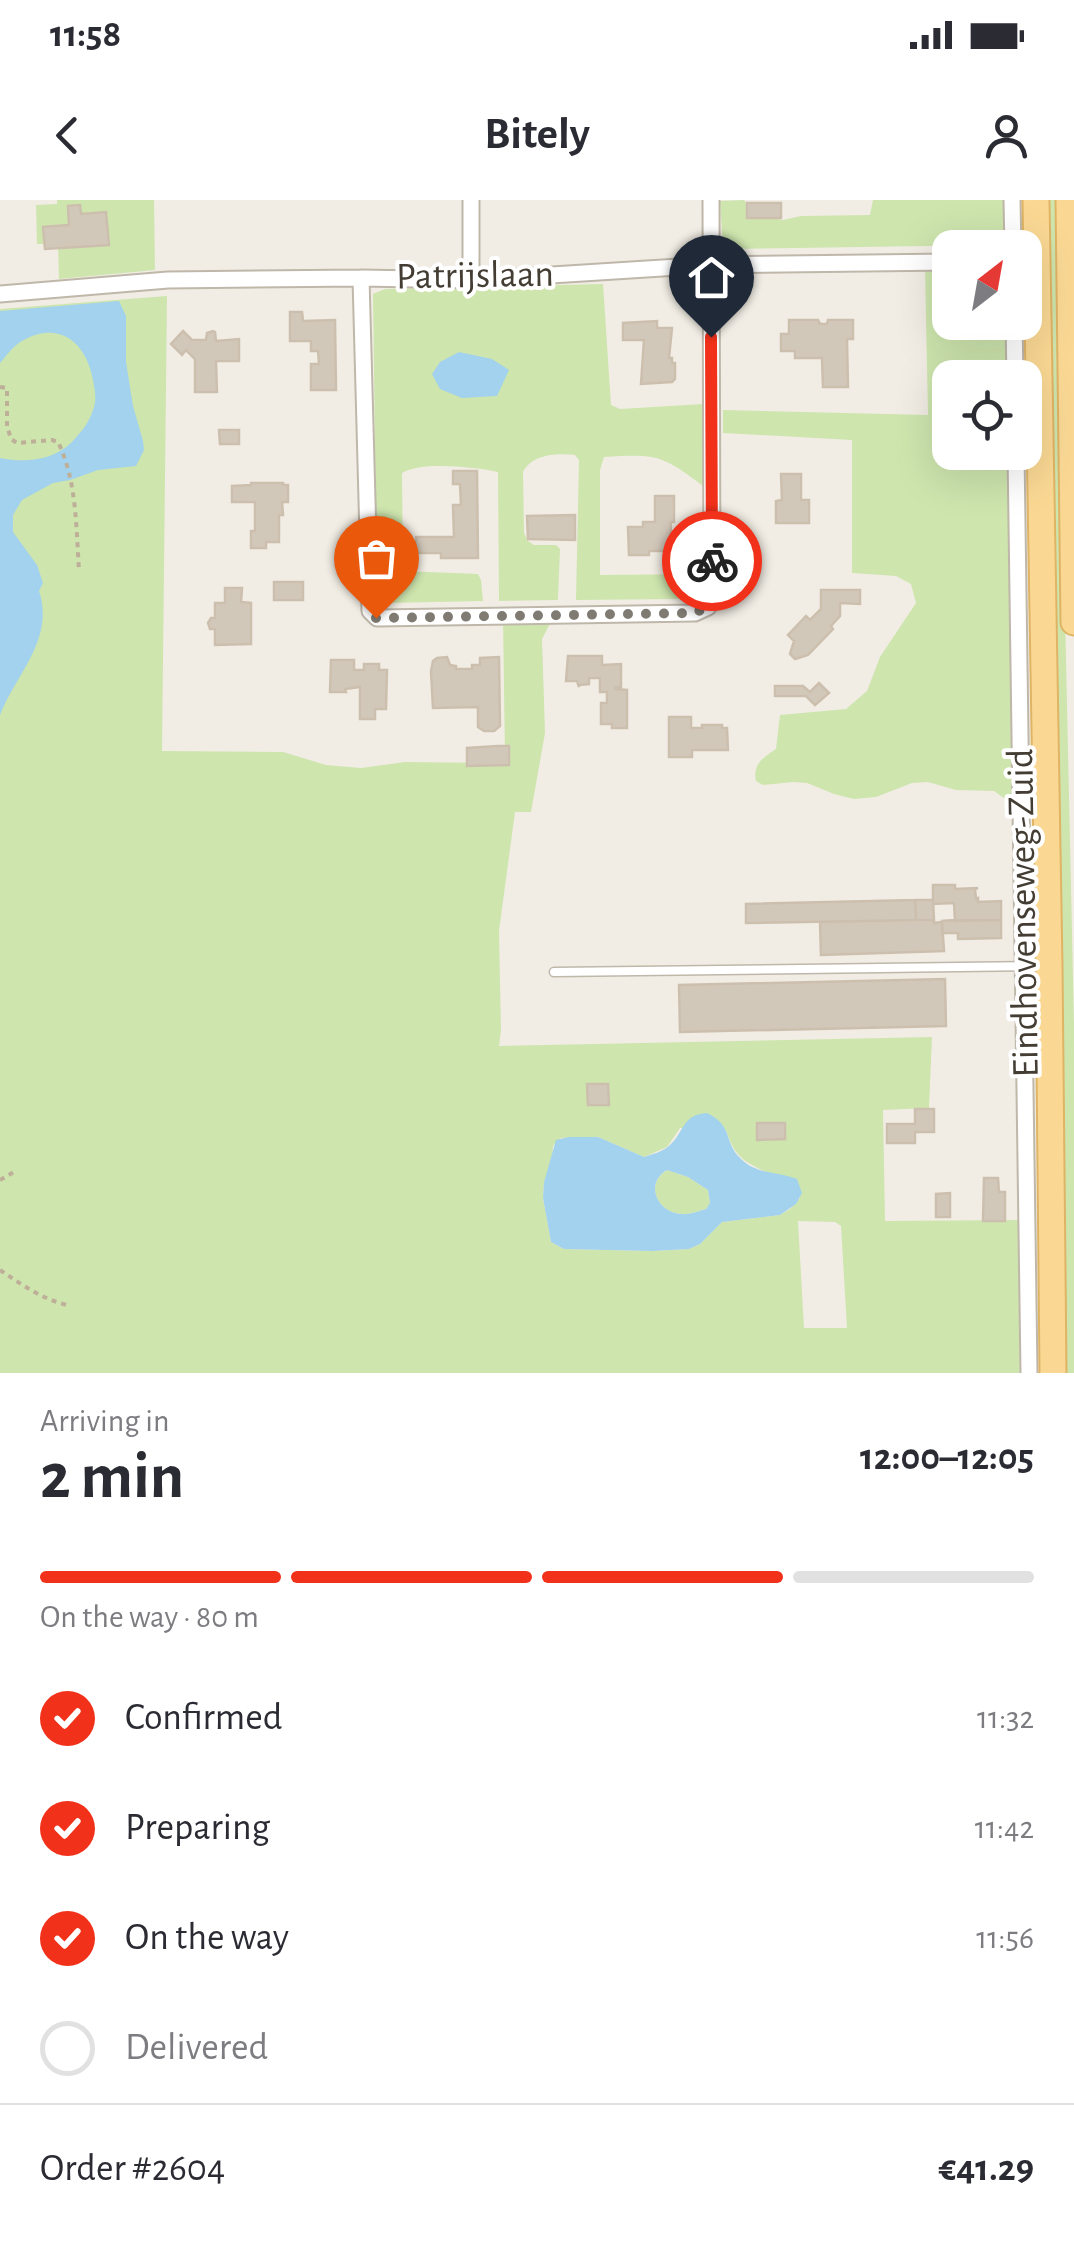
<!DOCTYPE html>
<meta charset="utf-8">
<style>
body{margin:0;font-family:"Alegreya Sans",sans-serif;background:#f2f2f3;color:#2b2b33;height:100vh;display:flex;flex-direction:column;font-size:38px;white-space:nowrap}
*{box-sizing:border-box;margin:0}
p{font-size:32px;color:#7c7c81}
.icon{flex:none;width:55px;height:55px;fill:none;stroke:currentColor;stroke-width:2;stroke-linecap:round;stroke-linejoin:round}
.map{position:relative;height:1173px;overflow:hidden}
.sheet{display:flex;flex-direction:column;background:#fff;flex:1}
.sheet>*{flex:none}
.needle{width:65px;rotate:31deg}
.tools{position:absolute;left:932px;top:30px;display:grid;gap:20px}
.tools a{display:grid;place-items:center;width:110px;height:110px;border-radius:20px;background:#fff;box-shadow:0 10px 40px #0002;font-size:50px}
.pin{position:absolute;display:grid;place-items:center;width:85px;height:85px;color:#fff;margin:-102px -42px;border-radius:50% 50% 50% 0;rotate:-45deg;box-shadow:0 0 10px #0007}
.pin .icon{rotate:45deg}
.courier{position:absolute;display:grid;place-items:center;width:100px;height:100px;margin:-50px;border:8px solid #f2311a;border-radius:50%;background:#fff;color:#222;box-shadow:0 2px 12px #0007}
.head em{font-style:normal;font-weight:700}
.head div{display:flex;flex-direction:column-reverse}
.head{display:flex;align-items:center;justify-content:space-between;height:170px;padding:0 40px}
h1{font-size:65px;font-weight:700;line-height:75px}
.bar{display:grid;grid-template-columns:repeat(4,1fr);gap:15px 10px;align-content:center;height:120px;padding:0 40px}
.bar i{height:12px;border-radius:8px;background:#e1e1e2}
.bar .selected{background:#f2311a}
.bar p{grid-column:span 4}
.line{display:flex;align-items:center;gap:25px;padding:0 40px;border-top:2px solid #e1e1e2}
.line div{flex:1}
ol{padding:0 40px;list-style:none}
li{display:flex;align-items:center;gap:30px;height:110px}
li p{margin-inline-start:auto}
li .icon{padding:10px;border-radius:50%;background:#f2311a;color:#fff;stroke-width:4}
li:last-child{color:#7c7c81}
li i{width:55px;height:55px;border:5px solid #e1e1e2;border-radius:50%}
.status{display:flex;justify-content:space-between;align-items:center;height:70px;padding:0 50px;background:#fff;direction:ltr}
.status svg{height:28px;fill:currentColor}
header{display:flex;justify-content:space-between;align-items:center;height:130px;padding:0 40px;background:#fff;font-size:45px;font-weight:700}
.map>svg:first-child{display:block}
.green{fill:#cee5ae;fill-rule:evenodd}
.water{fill:#a2d2ed;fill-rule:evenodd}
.building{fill:#d2c8ba;stroke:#cdbfae;stroke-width:2.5}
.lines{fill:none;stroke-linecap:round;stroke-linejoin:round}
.service-casing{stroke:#bfb7aa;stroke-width:11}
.minor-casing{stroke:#bfb7aa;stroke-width:19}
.primary-casing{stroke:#dfb465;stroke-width:29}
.path{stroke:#beaf99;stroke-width:4;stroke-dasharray:5 5;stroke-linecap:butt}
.service{stroke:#fff;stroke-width:8}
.minor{stroke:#fff;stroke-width:15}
.primary{stroke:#fad894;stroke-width:25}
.done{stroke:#807b72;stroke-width:10;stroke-dasharray:0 18}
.route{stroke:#f2311a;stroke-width:12}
.labels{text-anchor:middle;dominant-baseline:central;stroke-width:8;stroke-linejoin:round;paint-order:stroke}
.street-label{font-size:38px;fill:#433d34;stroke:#fff}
</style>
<div class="status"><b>11:58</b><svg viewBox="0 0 49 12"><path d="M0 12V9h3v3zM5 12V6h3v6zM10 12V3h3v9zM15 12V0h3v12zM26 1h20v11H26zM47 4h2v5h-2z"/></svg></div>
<header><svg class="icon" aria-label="back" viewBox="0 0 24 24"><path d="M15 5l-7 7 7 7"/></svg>Bitely<svg class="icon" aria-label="person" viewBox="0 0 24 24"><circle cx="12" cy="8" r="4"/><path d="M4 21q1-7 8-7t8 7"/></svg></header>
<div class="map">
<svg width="1074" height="1173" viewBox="0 0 1074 1173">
<rect width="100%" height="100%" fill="#f1ede4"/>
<path class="green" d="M 57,0 L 154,0 L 155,70 L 59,79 L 58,44 L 37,44 L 36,5 L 57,4 Z
M 744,0 L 755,15 L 783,20 L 801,16 L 870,15 L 873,0 L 1006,0 L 1006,29 L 1001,41 L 993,45 L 723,49 L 720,1 Z
M 1050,0 L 1056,0 L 1074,825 L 1074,1173 L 1066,1173 Z
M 925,70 L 950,70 L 950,122 L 1006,123 L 1007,177 L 950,178 L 950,252 L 1009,253 L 1014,605 L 994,591 L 956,590 L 928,582 L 912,583 L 876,597 L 854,599 L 834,594 L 807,583 L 793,582 L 763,585 L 756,581 C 752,564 764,557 776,549 L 780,515 L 846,509 L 867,491 L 880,457 L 916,403 L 911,384 L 896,376 L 852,373 L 852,240 L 723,233 L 723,210 L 928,215 Z
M 603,84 L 611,205 L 620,209 L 703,204 L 703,286 C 661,254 656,254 604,257 L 600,270 L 600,375 L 702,374 L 700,397 L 675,399 L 576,400 L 579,260 L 575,255 C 557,253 532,254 523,272 L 524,333 L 528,341 L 534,345 L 556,345 L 560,349 L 558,400 L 499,401 L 498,272 C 475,267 421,261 402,273 L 403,371 L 478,374 L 481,380 L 483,401 L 386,403 L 377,400 L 373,94 L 385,89 Z
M 167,96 L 162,551 L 283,552 L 326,565 L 361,568 L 405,562 L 493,563 L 505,556 L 503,417 L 554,416 L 542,439 L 545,533 L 531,612 L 515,612 L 499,731 L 501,830 L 499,846 L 932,837 L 929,908 L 883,910 L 885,1021 L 1018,1020 L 1020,1173 L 0,1173 L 0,109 ZM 680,928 L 726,930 C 734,956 743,961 766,972 C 778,978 790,989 800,998 L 790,1009 L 780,1015 L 722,1022 L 700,1044 L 689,1049 L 652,1051 L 564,1049 L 551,1042 L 543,998 L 544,982 L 552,963 L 553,946 L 561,938 L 598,937 L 644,957 L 667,947 ZM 798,1021 L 835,1022 L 841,1026 L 847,1128 L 804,1128 Z
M 667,970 L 688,977 L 708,990 L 710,1004 L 706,1009 C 699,1011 689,1015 682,1014 C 657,1013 644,984 667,970 Z"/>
<path class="water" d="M 119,101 L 126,116 L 126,162 L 133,206 L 143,241 L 144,250 L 136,266 L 98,270 L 70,280 L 53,283 L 22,300 L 13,315 L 13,332 L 37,365 L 43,383 L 39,391 C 55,439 16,474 0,515 L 0,258 C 26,263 52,261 72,242 C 81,232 89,223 93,210 C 97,200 95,191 93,180 C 86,142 59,120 22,141 C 13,146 7,155 0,163 L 0,111 Z
M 459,152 L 492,159 L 509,170 L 497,196 L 462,198 L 440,189 L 432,174 L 440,162 Z
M 707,913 C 734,926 723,942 741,959 C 756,974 778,972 797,979 L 802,993 L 796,1004 L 780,1015 L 722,1022 L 700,1044 L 689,1049 L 652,1051 L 564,1049 L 551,1042 L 543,998 L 544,982 L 556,940 L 569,937 L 598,937 L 644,957 C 653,954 662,952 669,946 C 685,932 681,915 707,913 ZM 667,970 L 688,977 L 708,990 L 710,1003 L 706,1009 C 699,1011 689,1015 682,1014 C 657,1013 644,983 667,970 Z"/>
<path class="building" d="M 747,3 L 781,3 L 781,18 L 747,18 Z
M 80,5 L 81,14 L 106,12 L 109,45 L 45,49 L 43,27 L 69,25 L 68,6 Z
M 290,112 L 302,112 L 303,121 L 335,120 L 336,190 L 311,190 L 311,164 L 319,164 L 318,151 L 311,151 L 311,141 L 290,141 Z
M 789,120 L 818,120 L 820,124 L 827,124 L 828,120 L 853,120 L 853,139 L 847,139 L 848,187 L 823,187 L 822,158 L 795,158 L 795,151 L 781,151 L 781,134 L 789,134 Z
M 657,121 L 657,128 L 672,128 L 669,158 L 672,158 L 672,163 L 675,163 L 675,179 L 672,182 L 641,184 L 644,140 L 623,140 L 623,123 Z
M 183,131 L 192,140 L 206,140 L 207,133 L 213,131 L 215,132 L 216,141 L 239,139 L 239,161 L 216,161 L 217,192 L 195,192 L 195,159 L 186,150 L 182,155 L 171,144 Z
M 219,230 L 239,230 L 239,244 L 220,244 Z
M 453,271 L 477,271 L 478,358 L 441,358 L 441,353 L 416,353 L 416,337 L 454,337 L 453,305 L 461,305 L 460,284 L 453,284 Z
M 781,274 L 801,274 L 801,300 L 809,300 L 809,323 L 776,323 L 776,301 L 782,300 Z
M 251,283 L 283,283 L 283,285 L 288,285 L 288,302 L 282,302 L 283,315 L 279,315 L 279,342 L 266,342 L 266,348 L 251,348 L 251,331 L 255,331 L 255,302 L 232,302 L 232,286 L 251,285 Z
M 655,296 L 674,296 L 674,322 L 671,322 L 670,351 L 649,351 L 649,355 L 629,355 L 628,327 L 643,327 L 643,322 L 655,322 Z
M 575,315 L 575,340 L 528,339 L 527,316 Z
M 274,382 L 303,382 L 303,400 L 274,400 Z
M 225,388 L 242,388 L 241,402 L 251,403 L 251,444 L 215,445 L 215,429 L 210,429 L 208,423 L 211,418 L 215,418 L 215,403 L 225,403 Z
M 821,390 L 860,390 L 860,404 L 840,403 L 840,416 L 831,426 L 833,429 L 808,455 L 795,459 L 790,454 L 794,441 L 788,435 L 806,416 L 810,420 L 821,409 Z
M 568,456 L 602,456 L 602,465 L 621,464 L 621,487 L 615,487 L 615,489 L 627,490 L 627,528 L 612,528 L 612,524 L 601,524 L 601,503 L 607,503 L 607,492 L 600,492 L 600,478 L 589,478 L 589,484 L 579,485 L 579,487 L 577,481 L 566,481 Z
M 447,457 L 450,465 L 456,466 L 456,469 L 472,469 L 472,465 L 480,465 L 480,458 L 499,457 L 500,526 L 494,531 L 484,531 L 478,527 L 478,507 L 433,508 L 431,471 L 433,461 L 437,458 Z
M 331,460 L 354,460 L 354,470 L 364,470 L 364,464 L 379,464 L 379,470 L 387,470 L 386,509 L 375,509 L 375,519 L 360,519 L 360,487 L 345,489 L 346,492 L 330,492 Z
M 819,483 L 829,493 L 815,505 L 806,496 L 775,496 L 775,486 L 803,486 L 810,492 Z
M 669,517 L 691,517 L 691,528 L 702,528 L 702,525 L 722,525 L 722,528 L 727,528 L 728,550 L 692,550 L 692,557 L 669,557 Z
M 498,546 L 509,546 L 509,565 L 467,566 L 467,548 Z
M 933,685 L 955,685 L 955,689 L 978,688 L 975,689 L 976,699 L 978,698 L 978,702 L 1001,701 L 1001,720 L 955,721 L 954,703 L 933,704 Z
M 915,700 L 933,700 L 934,720 L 916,720 Z
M 915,700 L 916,720 L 746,723 L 746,704 Z
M 916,720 L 934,720 L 934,723 L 942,722 L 944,751 L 821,755 L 820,722 Z
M 955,720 L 1001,720 L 1001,738 L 958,739 L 958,733 L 942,733 L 942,721 Z
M 945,779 L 946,826 L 680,832 L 679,785 Z
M 587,884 L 608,884 L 609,905 L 588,905 Z
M 915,909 L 934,909 L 934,932 L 915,932 L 915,943 L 887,943 L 887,924 L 915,924 Z
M 757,923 L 785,923 L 785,939 L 757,940 Z
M 984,978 L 998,978 L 999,992 L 1005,992 L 1005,1021 L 983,1021 Z
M 950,993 L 950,1017 L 936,1017 L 936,994 Z"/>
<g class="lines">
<defs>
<path id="service" d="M 554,772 L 1045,766"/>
<path id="minor" d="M 471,0 L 471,80
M 1012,0 L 1013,48
M 361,78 L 370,411 L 377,418 L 695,413 L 708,407 L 712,391 L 711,0
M 0,94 L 168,80 L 361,78 L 471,80 L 710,65 L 950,62
M 1014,122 L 1015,178
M 1016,252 L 1029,1173"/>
<path id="primary" d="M 1036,0 L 1049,766 L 1053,1173
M 1069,0 L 1074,422"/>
</defs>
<use href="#service" class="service-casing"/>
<use href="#minor" class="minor-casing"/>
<use href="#primary" class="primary-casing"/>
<path class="path" d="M 0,187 L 7,188 L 7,226 L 11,239 L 17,243 L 52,240 L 58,242 C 77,281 76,328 79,370
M 0,980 L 14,972
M 0,1070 C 22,1085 42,1099 67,1105"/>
<use href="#service" class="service"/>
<use href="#minor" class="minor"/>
<use href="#primary" class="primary"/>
</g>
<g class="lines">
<path class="done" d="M 376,418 L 695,413 L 708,406 L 712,391 L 712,361"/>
<path class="route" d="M 711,137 L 712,361"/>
</g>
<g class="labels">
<g class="street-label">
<text transform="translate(475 76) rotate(-1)">Patrijslaan</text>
<text transform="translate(1024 713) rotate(-91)">Eindhovenseweg-Zuid</text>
</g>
</g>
</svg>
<div class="tools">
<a><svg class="needle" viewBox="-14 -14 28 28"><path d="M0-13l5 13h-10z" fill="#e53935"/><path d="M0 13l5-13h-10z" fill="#7c7c81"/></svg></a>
<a><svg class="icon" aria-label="locate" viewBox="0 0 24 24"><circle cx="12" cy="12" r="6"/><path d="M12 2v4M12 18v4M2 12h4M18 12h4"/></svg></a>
</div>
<div class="pin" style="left:376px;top:418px;background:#ea580c"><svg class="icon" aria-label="bag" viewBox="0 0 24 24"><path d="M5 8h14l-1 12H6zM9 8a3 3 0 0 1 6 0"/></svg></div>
<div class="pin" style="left:711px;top:137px;background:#1f2937"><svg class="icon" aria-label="home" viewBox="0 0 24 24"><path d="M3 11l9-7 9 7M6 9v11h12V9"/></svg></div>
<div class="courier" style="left:712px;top:361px"><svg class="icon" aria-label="bike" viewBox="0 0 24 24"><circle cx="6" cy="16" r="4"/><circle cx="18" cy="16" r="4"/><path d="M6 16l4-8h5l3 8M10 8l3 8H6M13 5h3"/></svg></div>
</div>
<section class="sheet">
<div class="head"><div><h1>2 min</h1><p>Arriving in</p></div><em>12:00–12:05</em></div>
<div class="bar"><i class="selected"></i><i class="selected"></i><i class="selected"></i><i></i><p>On the way · 80 m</p></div>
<ol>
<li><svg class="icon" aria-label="check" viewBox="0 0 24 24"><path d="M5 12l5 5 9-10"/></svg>Confirmed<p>11:32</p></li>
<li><svg class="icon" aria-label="check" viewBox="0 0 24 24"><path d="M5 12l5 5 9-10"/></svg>Preparing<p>11:42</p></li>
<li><svg class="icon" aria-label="check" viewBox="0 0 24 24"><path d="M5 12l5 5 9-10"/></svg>On the way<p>11:56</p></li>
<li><i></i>Delivered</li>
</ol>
<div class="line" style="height:130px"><div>Order #2604</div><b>€41.29</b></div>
</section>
